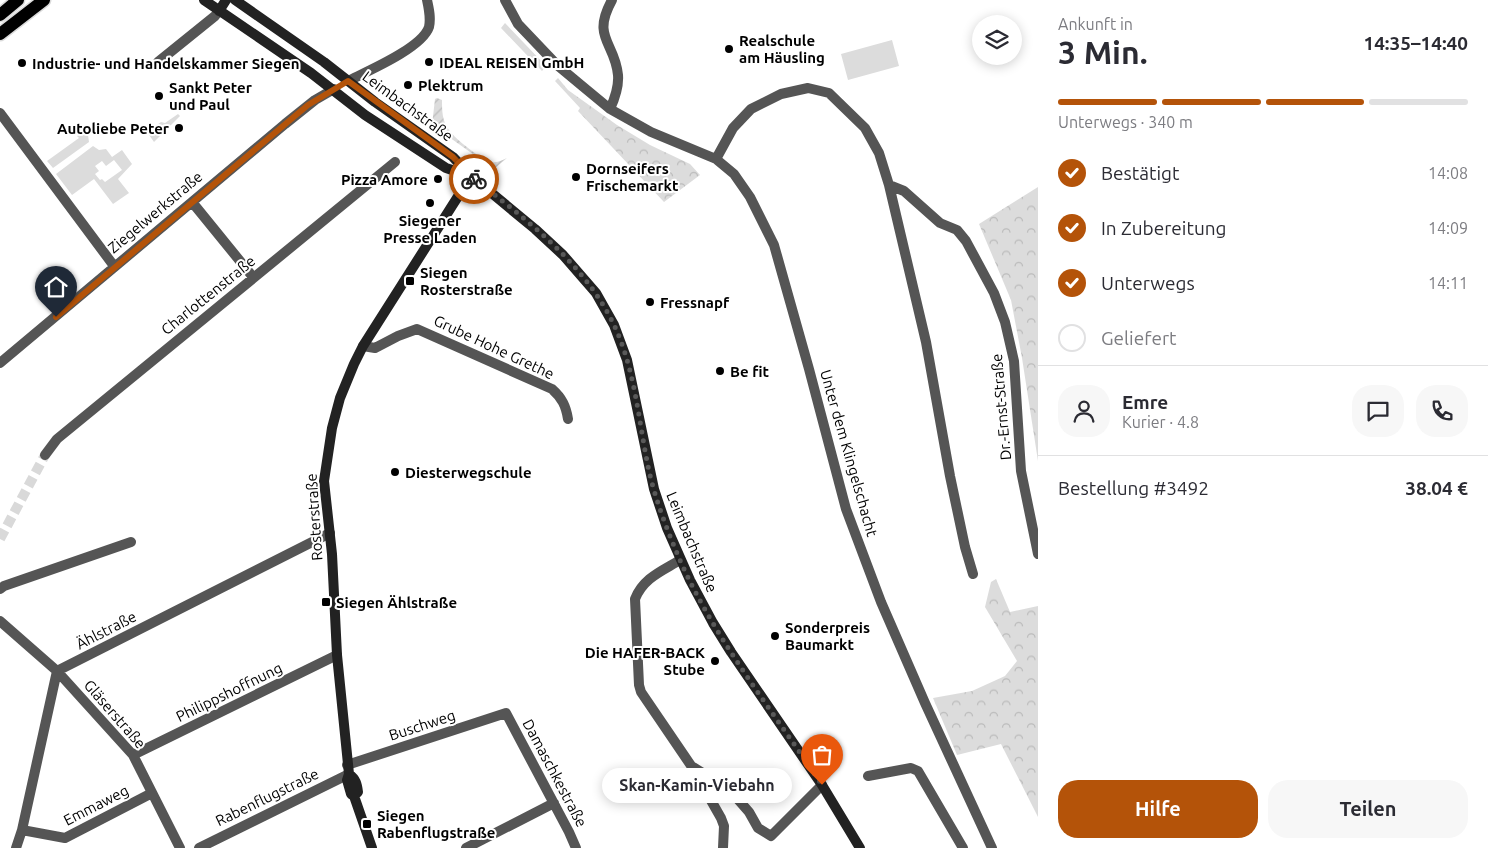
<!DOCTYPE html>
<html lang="de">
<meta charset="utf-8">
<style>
body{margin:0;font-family:Ubuntu,sans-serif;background:#f7f7f7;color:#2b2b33;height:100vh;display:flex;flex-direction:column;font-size:19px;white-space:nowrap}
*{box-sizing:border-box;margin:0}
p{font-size:16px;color:#7c7c81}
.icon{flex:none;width:28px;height:28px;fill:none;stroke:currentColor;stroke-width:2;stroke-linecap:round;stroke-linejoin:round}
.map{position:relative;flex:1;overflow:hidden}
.drawer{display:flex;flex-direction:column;background:#fff;width:450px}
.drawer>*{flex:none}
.controls{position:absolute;left:972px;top:15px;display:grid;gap:10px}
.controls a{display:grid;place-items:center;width:50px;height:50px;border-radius:50%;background:#fff;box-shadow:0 2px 12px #0003;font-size:25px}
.pin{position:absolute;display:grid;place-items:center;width:42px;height:42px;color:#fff;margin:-51px -21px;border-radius:50% 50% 50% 0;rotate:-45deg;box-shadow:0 0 5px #0007}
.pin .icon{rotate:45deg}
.courier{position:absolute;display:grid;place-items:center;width:50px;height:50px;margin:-25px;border:4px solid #b45309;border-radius:50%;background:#fff;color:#222;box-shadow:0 1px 6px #0007}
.bubble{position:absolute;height:35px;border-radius:18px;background:#fff;box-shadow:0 2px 12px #0003;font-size:16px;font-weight:700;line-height:35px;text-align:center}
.headline em{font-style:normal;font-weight:700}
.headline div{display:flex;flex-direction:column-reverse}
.headline{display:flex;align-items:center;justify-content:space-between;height:85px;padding:0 20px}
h1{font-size:32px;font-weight:700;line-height:38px}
.bar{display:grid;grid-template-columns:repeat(4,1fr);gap:8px 5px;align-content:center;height:60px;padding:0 20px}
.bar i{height:6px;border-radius:4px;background:#e1e1e2}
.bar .on{background:#b45309}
.bar p{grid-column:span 4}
.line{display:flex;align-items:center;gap:12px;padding:0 20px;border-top:1px solid #e1e1e2}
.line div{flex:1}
.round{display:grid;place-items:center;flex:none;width:52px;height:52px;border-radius:20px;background:#f7f7f7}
ol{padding:0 20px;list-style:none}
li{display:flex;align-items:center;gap:15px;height:55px}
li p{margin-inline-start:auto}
li .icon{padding:5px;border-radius:50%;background:#b45309;color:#fff;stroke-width:4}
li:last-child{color:#7c7c81}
li i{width:28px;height:28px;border:2px solid #e1e1e2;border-radius:50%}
.button{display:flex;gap:10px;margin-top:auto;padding:10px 20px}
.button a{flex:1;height:58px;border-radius:20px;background:#b45309;color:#fff;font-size:20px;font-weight:700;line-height:58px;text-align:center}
.button a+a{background:#f7f7f7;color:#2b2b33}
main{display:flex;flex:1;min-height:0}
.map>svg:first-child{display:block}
.grass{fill:#dcdcdc;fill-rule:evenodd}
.forest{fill:url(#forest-crowns)}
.garden{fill:url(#garden-furrows)}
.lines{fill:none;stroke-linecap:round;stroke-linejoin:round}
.street-tunnel{stroke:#d9d9d9;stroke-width:10;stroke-dasharray:10 5;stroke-linecap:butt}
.primary-casing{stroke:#dbdbdb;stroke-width:15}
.street{stroke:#555;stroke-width:10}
.secondary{stroke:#222;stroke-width:10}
.primary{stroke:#000;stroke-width:12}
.done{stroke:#595959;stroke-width:5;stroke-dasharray:0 9}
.route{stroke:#b45309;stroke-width:6}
.poi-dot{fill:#000;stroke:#fff;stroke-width:2}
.labels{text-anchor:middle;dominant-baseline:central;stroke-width:4;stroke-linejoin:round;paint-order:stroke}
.poi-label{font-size:15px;font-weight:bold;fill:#000;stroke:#fff;text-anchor:start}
.street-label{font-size:15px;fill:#000;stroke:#fff}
</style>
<main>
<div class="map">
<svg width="1038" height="848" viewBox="0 0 1038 848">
<defs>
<pattern id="forest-crowns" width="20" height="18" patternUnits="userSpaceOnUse" patternTransform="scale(1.25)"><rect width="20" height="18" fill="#dcdcdc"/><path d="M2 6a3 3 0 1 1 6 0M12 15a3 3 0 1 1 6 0" fill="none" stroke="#bbb"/></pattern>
<pattern id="garden-furrows" width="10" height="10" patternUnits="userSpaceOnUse" patternTransform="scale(1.25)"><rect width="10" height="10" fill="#dcdcdc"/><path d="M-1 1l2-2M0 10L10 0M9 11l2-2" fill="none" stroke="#bbb"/></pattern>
</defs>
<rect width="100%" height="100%" fill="#fff"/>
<path class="grass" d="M 505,23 L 546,66 L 542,71 L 501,28 Z
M 892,40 L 899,66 L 848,80 L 841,54 Z
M 178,114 L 180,116 L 154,142 L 147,132 L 161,122 L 165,123 Z
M 88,125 L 92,130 L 88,135 L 89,142 L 53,168 L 47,161 L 79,138 L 77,136 L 81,134 L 80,132 L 85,129 L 84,127 Z
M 93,146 L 99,150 L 106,149 L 112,157 L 122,150 L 132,164 L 118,179 L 129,193 L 113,204 L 94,179 L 72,195 L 56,174 ZM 114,160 L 122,170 L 105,182 L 102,179 L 100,180 L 95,174 L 99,171 L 95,166 L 102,161 L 106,166 Z"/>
<path class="forest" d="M 558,78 L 568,90 L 617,125 L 650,145 L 690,164 L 700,175 L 664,202 L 578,111 L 580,108 L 555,81 Z
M 1038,187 L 1038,461 L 1022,358 L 1011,300 L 979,224 Z
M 996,579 L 1010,612 L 1038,606 L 1038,817 L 1001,744 L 957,755 L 933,698 L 972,691 L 1005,676 L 1017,661 L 985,607 L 991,582 Z"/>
<path class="garden" d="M 437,98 L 442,100 C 442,110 442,121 449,130 C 454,138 484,162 492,162 C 498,163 502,160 507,158 L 494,169 L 432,125 L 435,99 Z"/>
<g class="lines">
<path class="street-tunnel" d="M 0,539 L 45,455"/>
<defs>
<path id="primary" d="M 0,15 L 18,0
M 0,34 L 44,0"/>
</defs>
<use href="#primary" class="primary-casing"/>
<path class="street" d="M 505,0 L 518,24 L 557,65 L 581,85 L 610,109 L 651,132 L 716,159 L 734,174 L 750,197 L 774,245 L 809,369 L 846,509 L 881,602 L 925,703 L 992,848
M 158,62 L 215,16 L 219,11
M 348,81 C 368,71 422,48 429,27 C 431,18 429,9 427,0
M 610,109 C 615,98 619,87 618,75 C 615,42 591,38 612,0
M 0,113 L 114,266
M 716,159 L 733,128 L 751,109 L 781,94 L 808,88 L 829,93 L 865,128 L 879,153 L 889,185 L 926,342 L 950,476 L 965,547 L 973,574
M 889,185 L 904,191 L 940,223 L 957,230 L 966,241 L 994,293 L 1005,322 L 1014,361 L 1021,471 L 1038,554
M 192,202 L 253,277
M 363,346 L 375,348 L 398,336 L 417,329 L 552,389 C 562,398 566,406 568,419
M 0,363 L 285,124 L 315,100 L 334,89
M 45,455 L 57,439 L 395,162
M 680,560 C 662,571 643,578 635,599 L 639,685 L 641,692 L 692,767 L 721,818 L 724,826 L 723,848
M 0,589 L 4,586 L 131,542
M 0,621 L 57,671 L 133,755 L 180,848
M 57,671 L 330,533
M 133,755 L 337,655
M 347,765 L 506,713 L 569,832 L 576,848
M 693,767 L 717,782 L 735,796 L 749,812 L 758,828 L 771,836 L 822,785
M 868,776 L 911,768 L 918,771 L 963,848
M 22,830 L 65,838 L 152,793
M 16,848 L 22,830 L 57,671
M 199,848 L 349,774
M 466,848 L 554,803"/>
<path class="secondary" d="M 204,0 L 311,73 L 365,115 L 446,168 L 470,176
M 235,0 L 324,62 L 375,102 L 453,157 L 471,176 L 535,229 L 563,255 L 596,293 L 614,325 L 627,360 L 654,489 L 667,528 L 690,580 L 713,623 L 731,652 L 822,785 L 860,848
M 219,11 L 226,0
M 349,774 C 356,779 357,784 358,792 L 354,796
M 372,848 L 354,796 L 351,794 L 347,780 L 349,774 L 337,655 L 332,554 L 324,481 L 332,428 L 340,398 L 354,364 L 363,346 L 471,176"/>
<use href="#primary" class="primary"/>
</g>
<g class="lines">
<path class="done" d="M 474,179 C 526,219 585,264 614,325 C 634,367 638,415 647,461 C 653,494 666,527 679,558 C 715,640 773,711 822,785"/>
<path class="route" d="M 56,317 L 308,105 L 348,81 L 453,157 L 474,179"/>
</g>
<g class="poi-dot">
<circle cx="729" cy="49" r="5"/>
<circle cx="429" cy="62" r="5"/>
<circle cx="22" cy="63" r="5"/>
<circle cx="408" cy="85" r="5"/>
<circle cx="159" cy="96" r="5"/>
<circle cx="179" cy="128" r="5"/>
<circle cx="576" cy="177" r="5"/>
<circle cx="438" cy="179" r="5"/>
<circle cx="430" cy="203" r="5"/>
<rect x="405" y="276" width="10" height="10" rx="2.5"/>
<circle cx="650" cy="302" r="5"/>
<circle cx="720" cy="371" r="5"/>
<circle cx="395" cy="472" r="5"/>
<rect x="321" y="597" width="10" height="10" rx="2.5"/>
<circle cx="775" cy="636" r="5"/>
<circle cx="715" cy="661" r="5"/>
<rect x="362" y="819" width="10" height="10" rx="2.5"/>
</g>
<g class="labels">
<g class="poi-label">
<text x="739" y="40">Realschule<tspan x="739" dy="17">am Häusling</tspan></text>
<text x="439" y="62">IDEAL REISEN GmbH</text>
<text x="32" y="63">Industrie- und Handelskammer Siegen</text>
<text x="418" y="85">Plektrum</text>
<text x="169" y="87">Sankt Peter<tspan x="169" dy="17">und Paul</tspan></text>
<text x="169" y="128" text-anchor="end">Autoliebe Peter</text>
<text x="586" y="168">Dornseifers<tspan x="586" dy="17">Frischemarkt</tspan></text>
<text x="428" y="179" text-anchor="end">Pizza Amore</text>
<text x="430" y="220" text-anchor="middle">Siegener<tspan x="430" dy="17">Presse Laden</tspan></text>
<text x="420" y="272">Siegen<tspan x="420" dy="17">Rosterstraße</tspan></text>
<text x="660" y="302">Fressnapf</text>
<text x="730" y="371">Be fit</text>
<text x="405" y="472">Diesterwegschule</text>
<text x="336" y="602">Siegen Ählstraße</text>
<text x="785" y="627">Sonderpreis<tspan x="785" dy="17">Baumarkt</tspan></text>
<text x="705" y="652" text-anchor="end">Die HAFER-BACK<tspan x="705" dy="17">Stube</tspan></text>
<text x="377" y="815">Siegen<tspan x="377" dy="17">Rabenflugstraße</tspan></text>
</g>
<g class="street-label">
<text transform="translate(408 106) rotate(36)">Leimbachstraße</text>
<text transform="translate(155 212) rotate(-40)">Ziegelwerkstraße</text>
<text transform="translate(208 295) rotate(-39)">Charlottenstraße</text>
<text transform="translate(494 347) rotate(25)">Grube Hohe Grethe</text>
<text transform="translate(1001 407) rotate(-95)">Dr.-Ernst-Straße</text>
<text transform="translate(849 453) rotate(74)">Unter dem Klingelschacht</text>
<text transform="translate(314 517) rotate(-94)">Rosterstraße</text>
<text transform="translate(692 542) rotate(67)">Leimbachstraße</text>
<text transform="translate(106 630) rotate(-27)">Ählstraße</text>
<text transform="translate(229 692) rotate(-26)">Philippshoffnung</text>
<text transform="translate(115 714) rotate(49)">Gläserstraße</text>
<text transform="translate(422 725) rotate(-18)">Buschweg</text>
<text transform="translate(555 773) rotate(62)">Damaschkestraße</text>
<text transform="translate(267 797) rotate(-26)">Rabenflugstraße</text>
<text transform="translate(96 805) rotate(-27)">Emmaweg</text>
</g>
</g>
</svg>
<div class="controls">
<a><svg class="icon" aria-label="layers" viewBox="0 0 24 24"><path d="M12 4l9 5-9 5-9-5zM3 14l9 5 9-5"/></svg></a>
</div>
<div class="pin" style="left:822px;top:785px;background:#ea580c"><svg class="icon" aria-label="bag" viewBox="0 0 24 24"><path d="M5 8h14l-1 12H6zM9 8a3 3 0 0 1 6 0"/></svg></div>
<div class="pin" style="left:56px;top:317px;background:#1f2937"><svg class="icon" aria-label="home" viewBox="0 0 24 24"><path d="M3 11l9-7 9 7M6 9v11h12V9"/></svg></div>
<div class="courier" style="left:474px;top:179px"><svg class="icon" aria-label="bike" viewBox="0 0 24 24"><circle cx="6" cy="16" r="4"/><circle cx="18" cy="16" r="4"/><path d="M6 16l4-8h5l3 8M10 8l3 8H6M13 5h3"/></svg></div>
<div class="bubble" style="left:602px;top:768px;width:190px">Skan-Kamin-Viebahn</div>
</div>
<section class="drawer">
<div class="headline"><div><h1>3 Min.</h1><p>Ankunft in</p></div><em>14:35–14:40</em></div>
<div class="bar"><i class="on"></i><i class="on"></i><i class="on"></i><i></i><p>Unterwegs · 340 m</p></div>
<ol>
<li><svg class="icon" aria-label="check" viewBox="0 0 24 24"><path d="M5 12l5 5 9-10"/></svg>Bestätigt<p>14:08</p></li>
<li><svg class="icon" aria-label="check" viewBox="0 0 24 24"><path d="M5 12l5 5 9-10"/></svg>In Zubereitung<p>14:09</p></li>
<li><svg class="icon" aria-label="check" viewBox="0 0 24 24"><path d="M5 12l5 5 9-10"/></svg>Unterwegs<p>14:11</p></li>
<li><i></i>Geliefert</li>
</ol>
<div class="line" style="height:90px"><a class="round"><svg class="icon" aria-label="person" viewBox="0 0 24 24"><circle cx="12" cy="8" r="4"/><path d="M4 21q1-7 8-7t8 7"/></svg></a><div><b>Emre</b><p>Kurier · 4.8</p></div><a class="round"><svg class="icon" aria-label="chat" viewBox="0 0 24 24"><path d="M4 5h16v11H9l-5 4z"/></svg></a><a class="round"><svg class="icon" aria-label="phone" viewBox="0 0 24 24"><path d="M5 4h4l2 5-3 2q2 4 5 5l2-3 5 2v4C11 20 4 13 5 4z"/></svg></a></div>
<div class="line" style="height:65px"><div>Bestellung #3492</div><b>38.04 €</b></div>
<div class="button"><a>Hilfe</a><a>Teilen</a></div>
</section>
</main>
